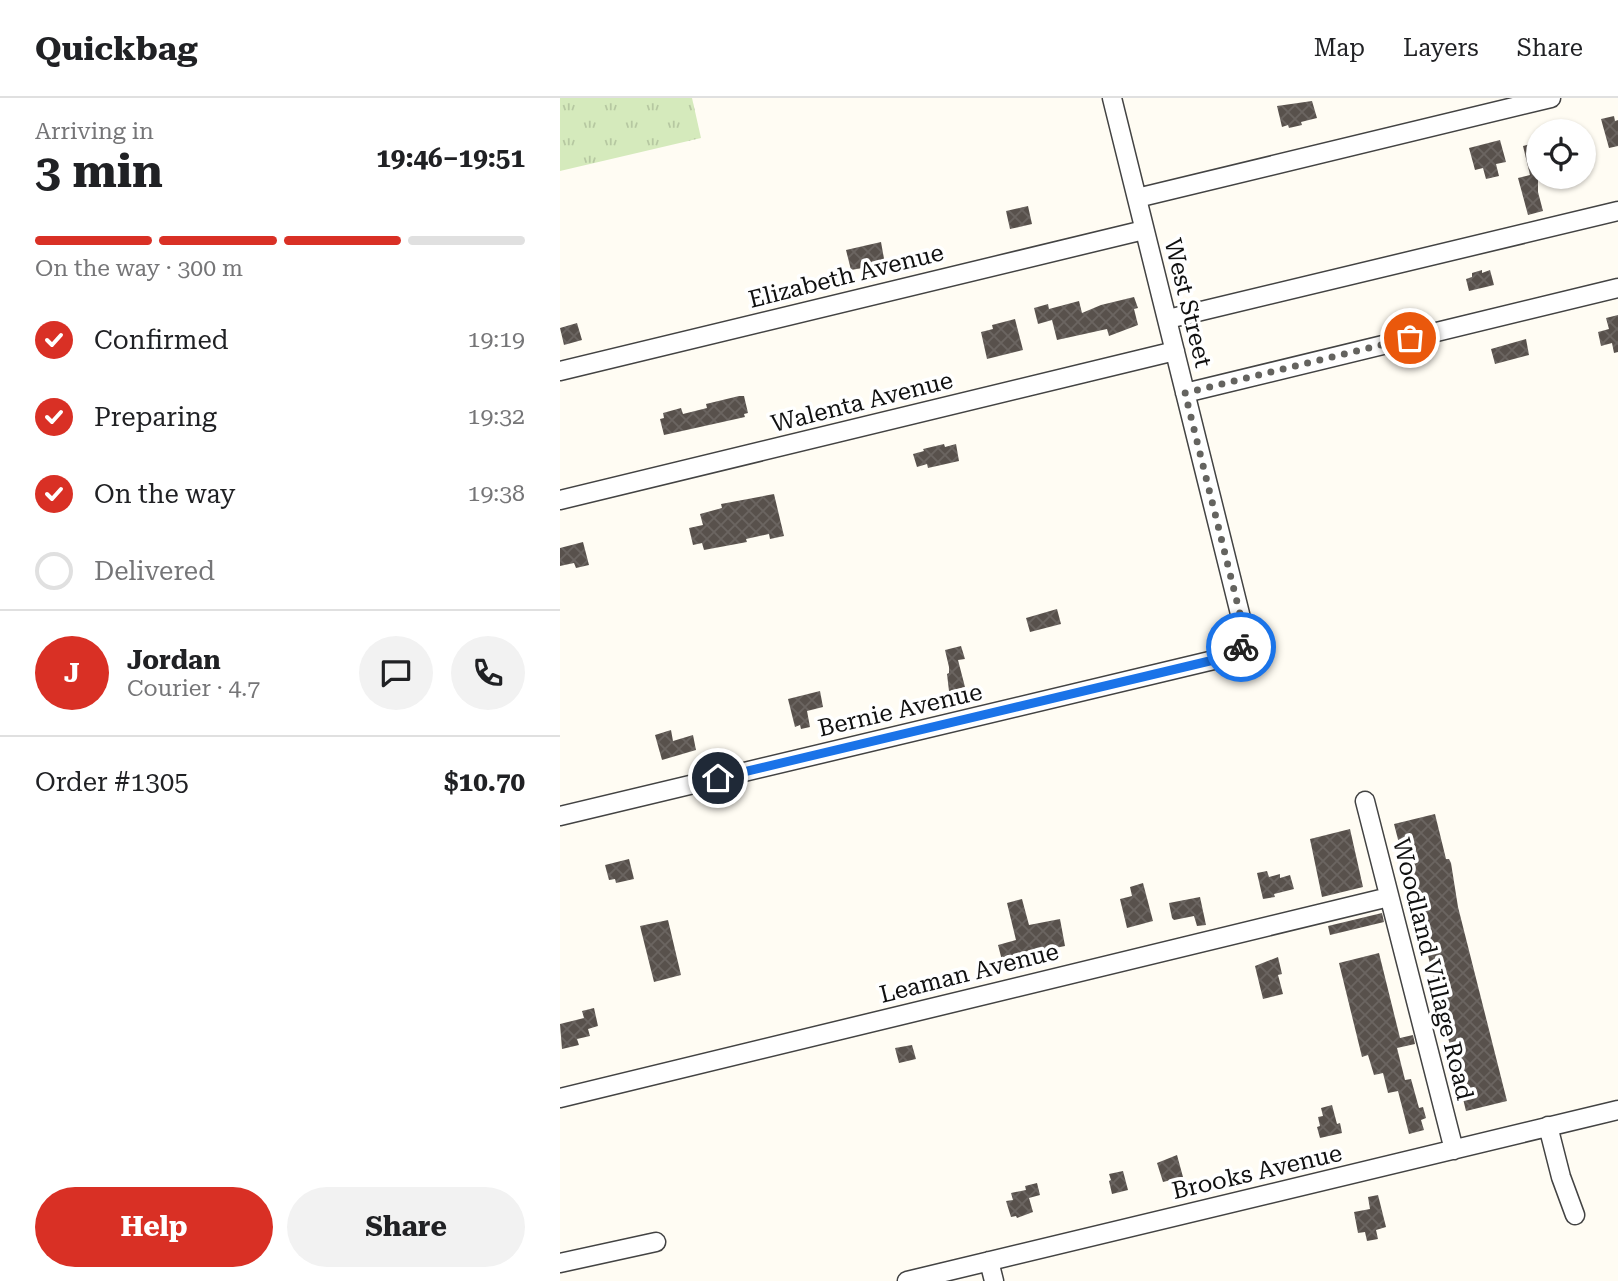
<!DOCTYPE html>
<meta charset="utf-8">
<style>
body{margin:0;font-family:"Roboto Serif",serif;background:#f2f2f2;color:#202124;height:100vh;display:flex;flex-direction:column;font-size:26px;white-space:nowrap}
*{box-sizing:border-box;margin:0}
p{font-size:23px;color:#757577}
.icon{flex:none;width:38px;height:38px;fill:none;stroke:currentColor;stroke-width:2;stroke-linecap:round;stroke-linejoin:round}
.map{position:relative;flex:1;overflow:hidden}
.sheet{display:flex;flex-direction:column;background:#fff;width:560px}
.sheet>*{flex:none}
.tools{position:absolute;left:966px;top:21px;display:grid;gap:14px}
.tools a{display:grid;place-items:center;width:70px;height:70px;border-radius:50%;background:#fff;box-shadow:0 2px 5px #0004;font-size:35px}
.pin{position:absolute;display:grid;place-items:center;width:60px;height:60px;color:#fff;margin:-30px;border:4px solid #fff;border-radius:50%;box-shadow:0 2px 7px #0007}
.courier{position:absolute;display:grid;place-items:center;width:70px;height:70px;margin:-35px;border:5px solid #1a73e8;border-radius:50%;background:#fff;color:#222;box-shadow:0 2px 9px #0007}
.head em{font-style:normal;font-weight:700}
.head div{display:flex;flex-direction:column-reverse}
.head{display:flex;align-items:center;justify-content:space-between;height:119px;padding:0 35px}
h1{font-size:46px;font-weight:700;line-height:52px}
.bar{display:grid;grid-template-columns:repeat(4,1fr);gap:10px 7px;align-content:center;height:84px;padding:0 35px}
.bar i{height:9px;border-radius:5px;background:#e0e0e0}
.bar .selected{background:#d93025}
.bar p{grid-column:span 4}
.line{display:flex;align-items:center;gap:18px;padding:0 35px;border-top:2px solid #e0e0e0}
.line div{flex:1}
.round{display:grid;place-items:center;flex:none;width:74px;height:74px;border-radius:37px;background:#f2f2f2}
ol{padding:0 35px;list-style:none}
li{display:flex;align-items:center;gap:21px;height:77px}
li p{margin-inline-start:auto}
li .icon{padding:7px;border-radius:50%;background:#d93025;color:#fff;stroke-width:4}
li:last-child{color:#757577}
li i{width:38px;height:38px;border:4px solid #e0e0e0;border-radius:50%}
.cta{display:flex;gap:14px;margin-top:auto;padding:14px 35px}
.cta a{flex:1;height:80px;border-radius:42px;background:#d93025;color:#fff;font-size:28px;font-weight:700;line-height:80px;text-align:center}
.cta a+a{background:#f2f2f2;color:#202124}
header{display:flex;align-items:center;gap:42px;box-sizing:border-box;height:98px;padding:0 35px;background:#fff;border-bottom:2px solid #e0e0e0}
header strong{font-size:33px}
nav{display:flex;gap:38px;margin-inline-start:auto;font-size:24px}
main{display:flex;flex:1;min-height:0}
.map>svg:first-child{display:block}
.grass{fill:url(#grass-tufts)}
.building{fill:url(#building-cross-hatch)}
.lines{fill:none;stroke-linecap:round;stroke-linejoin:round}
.minor-casing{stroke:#434343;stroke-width:21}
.minor{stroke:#fff;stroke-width:18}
.done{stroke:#64635f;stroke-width:7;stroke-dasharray:0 12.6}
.route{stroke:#1a73e8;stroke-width:9}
.labels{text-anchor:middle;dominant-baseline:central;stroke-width:7;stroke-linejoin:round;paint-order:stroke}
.street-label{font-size:24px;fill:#101010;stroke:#fff}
</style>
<header>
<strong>Quickbag</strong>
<nav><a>Map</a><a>Layers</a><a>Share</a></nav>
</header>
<main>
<section class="sheet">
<div class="head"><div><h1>3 min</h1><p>Arriving in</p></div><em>19:46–19:51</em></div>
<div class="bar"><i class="selected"></i><i class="selected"></i><i class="selected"></i><i></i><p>On the way · 300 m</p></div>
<ol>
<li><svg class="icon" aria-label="check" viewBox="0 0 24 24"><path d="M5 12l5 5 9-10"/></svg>Confirmed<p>19:19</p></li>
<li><svg class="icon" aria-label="check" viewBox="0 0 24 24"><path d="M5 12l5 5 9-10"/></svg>Preparing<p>19:32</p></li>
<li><svg class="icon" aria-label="check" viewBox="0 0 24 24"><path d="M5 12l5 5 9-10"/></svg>On the way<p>19:38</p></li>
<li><i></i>Delivered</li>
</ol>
<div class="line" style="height:126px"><b class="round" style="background:#d93025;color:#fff">J</b><div><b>Jordan</b><p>Courier · 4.7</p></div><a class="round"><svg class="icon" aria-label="chat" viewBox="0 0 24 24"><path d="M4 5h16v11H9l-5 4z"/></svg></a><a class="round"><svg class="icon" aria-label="phone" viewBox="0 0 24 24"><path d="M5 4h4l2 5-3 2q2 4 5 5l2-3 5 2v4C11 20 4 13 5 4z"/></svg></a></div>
<div class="line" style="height:91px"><div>Order #1305</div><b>$10.70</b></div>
<div class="cta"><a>Help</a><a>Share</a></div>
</section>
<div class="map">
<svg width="1058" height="1183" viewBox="0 0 1058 1183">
<defs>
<pattern id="grass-tufts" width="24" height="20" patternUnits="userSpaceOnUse" patternTransform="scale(1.75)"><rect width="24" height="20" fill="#d5eabc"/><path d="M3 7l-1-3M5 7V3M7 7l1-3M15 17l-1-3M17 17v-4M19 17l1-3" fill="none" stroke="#b6c8a1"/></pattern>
<pattern id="building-cross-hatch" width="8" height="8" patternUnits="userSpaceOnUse" patternTransform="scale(1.75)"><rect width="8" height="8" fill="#58514c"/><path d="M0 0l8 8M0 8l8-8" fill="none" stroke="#6b6561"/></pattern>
</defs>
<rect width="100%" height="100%" fill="#fffcf3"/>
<path class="grass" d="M 0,0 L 132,0 L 141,40 L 0,73 Z"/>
<path class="building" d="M 752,3 L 757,20 L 741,24 L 742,27 L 729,30 L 728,27 L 722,29 L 717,8 Z
M 1054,18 L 1055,23 L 1058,22 L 1058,48 L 1049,50 L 1041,21 Z
M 940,42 L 946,64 L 936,66 L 939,78 L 926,81 L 923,70 L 915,72 L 909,50 Z
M 978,44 L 978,94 L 983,113 L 968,117 L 958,80 L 970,77 L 963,48 Z
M 468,108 L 472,126 L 450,131 L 446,113 Z
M 321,144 L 325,166 L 291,172 L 286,152 Z
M 922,172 L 922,175 L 930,172 L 934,187 L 909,193 L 906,181 L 912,179 L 912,175 Z
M 574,199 L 578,210 L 574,211 L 578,227 L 549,238 L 547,231 L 497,242 L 492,222 L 478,226 L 474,210 L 488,206 L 489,211 L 519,203 L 522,215 L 541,207 Z
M 1058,217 L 1058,254 L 1054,255 L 1052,245 L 1041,248 L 1038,234 L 1049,231 L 1046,220 Z
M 455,221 L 463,252 L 427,261 L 421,234 L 433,231 L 432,227 Z
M 17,225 L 22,242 L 4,247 L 0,230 Z
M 966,241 L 969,257 L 935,266 L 931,251 Z
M 179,298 L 184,298 L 188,315 L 184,316 L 185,319 L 104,337 L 100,321 L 104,320 L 103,315 L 121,310 L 123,316 L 147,310 L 146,306 Z
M 384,346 L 385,349 L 396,346 L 399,363 L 368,370 L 367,366 L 357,369 L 353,356 L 364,353 L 363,351 Z
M 214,396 L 224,438 L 210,441 L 209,436 L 186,441 L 187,444 L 144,452 L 142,445 L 133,447 L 129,430 L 143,427 L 140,416 L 162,410 L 161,406 Z
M 23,444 L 29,467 L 16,470 L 14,465 L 0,468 L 0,450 Z
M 497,511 L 501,526 L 470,534 L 466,520 Z
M 401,548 L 405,561 L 398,562 L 405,589 L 389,593 L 387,576 L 389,575 L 389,569 L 385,552 Z
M 260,593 L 263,609 L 247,613 L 250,629 L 241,631 L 240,627 L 235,629 L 228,601 Z
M 111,632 L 113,643 L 133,637 L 136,652 L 102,662 L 95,637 Z
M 875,716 L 886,761 L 889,761 L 891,765 L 898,809 L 947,1003 L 906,1013 L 864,841 L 862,842 L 860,833 L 849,775 L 844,757 L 842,757 L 834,726 Z
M 790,731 L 803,789 L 762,799 L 750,741 Z
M 69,761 L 74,781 L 56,785 L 55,781 L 49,782 L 45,767 Z
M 707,773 L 709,779 L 720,776 L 720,780 L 730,777 L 734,791 L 714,796 L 715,799 L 703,801 L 697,775 Z
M 583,785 L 593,823 L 567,830 L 560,801 L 572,798 L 570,789 Z
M 640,799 L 646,827 L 637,828 L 634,818 L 614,822 L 612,820 L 609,805 Z
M 462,801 L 469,827 L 500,821 L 505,848 L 476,854 L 478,861 L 444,870 L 438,847 L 456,842 L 447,805 Z
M 822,815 L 824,824 L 770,837 L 768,828 Z
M 108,822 L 121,877 L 94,884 L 80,828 Z
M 819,855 L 840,940 L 853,937 L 855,946 L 837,950 L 845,982 L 851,981 L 859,1010 L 863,1009 L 866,1020 L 861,1022 L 864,1032 L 849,1036 L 838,993 L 828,995 L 823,975 L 814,977 L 808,957 L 802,959 L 779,865 Z
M 718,859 L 722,876 L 718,877 L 723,896 L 703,901 L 695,868 Z
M 34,910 L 38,928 L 28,931 L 30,938 L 17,941 L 19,947 L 2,951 L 0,926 L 24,920 L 22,913 Z
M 352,947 L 356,961 L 339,965 L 335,950 Z
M 772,1007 L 777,1026 L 780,1025 L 782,1035 L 760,1040 L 757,1029 L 760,1028 L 758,1019 L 763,1018 L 761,1010 Z
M 617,1057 L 623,1079 L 603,1084 L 597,1065 Z
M 563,1073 L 568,1092 L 552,1096 L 549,1083 L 551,1082 L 549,1076 Z
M 477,1085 L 480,1097 L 469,1100 L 473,1114 L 457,1120 L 456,1118 L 451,1119 L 446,1103 L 453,1102 L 451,1095 L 466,1092 L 465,1088 Z
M 818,1097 L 826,1129 L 816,1132 L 818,1141 L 807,1143 L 805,1134 L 798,1135 L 794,1114 L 810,1111 L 808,1099 Z"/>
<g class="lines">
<defs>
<path id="minor" d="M 577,100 L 991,0
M 608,221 L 1058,113
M 0,273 L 584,132
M 625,295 L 1058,190
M 0,402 L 615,253
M 805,703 L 894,1052
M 0,718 L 658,561 L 687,544 L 552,0
M 0,1000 L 829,799
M 988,1028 L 1001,1079 L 1015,1117
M 429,1163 L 434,1183
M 0,1165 L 96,1144
M 347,1183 L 1058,1012"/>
</defs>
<use href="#minor" class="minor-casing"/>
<use href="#minor" class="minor"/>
</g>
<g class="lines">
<path class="done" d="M 681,549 L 687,544 L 625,295 L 850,240"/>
<path class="route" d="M 158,680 L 658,561 L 681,549"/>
</g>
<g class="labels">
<g class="street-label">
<text transform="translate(286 178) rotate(-14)">Elizabeth Avenue</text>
<text transform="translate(628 205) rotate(76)">West Street</text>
<text transform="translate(302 304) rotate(-14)">Walenta Avenue</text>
<text transform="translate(340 612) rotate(-13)">Bernie Avenue</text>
<text transform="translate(873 871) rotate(76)">Woodland Village Road</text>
<text transform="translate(409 875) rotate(-14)">Leaman Avenue</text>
<text transform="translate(697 1074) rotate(-13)">Brooks Avenue</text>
</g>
</g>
</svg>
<div class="tools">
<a><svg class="icon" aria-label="locate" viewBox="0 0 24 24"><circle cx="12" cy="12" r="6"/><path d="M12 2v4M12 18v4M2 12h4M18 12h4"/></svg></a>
</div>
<div class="pin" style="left:850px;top:240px;background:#ea580c"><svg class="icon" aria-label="bag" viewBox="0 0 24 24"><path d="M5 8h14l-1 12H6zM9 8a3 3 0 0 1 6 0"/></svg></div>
<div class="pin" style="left:158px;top:680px;background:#1f2937"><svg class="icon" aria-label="home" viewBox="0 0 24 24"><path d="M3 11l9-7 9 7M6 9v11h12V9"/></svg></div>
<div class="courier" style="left:681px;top:549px"><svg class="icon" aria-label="bike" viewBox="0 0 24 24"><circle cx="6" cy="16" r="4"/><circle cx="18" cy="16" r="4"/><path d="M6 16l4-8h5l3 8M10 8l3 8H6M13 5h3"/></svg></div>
</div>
</main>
